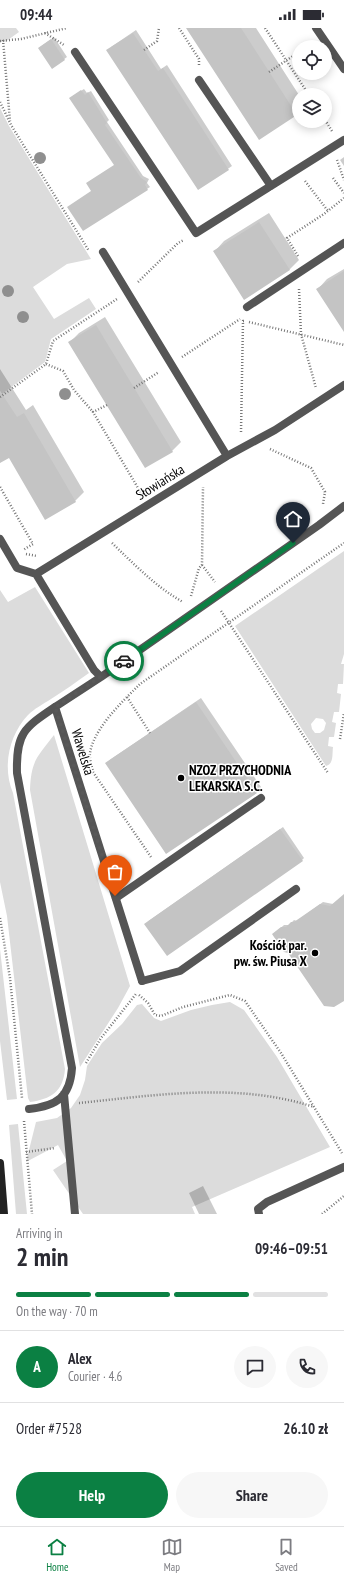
<!DOCTYPE html>
<meta charset="utf-8">
<style>
body{margin:0;font-family:"PT Sans Narrow",sans-serif;background:#f7f7f7;color:#2b2b33;height:100vh;display:flex;flex-direction:column;font-size:15px;white-space:nowrap}
*{box-sizing:border-box;margin:0}
p{font-size:13px;color:#7c7c81}
.icon{flex:none;width:22px;height:22px;fill:none;stroke:currentColor;stroke-width:2;stroke-linecap:round;stroke-linejoin:round}
.map{position:relative;height:1186px;overflow:hidden}
.panel{display:flex;flex-direction:column;background:#fff;flex:1}
.panel>*{flex:none}
.fabs{position:absolute;left:292px;top:12px;display:grid;gap:8px}
.fabs a{display:grid;place-items:center;width:40px;height:40px;border-radius:50%;background:#fff;box-shadow:0 2px 10px #0003;font-size:20px}
.pin{position:absolute;display:grid;place-items:center;width:34px;height:34px;color:#fff;margin:-41px -17px;border-radius:50% 50% 50% 0;rotate:-45deg;box-shadow:0 0 4px #0007}
.pin .icon{rotate:45deg}
.courier{position:absolute;display:grid;place-items:center;width:40px;height:40px;margin:-20px;border:3px solid #0b8043;border-radius:50%;background:#fff;color:#222;box-shadow:0 1px 5px #0007}
.head em{font-style:normal;font-weight:600}
.head div{display:flex;flex-direction:column-reverse}
.head{display:flex;align-items:center;justify-content:space-between;height:68px;padding:0 16px}
h1{font-size:26px;font-weight:600;line-height:30px}
.bar{display:grid;grid-template-columns:repeat(4,1fr);gap:6px 4px;align-content:center;height:48px;padding:0 16px}
.bar i{height:5px;border-radius:3px;background:#e1e1e2}
.bar .current{background:#0b8043}
.bar p{grid-column:span 4}
.line{display:flex;align-items:center;gap:10px;padding:0 16px;border-top:1px solid #e1e1e2}
.line div{flex:1}
.round{display:grid;place-items:center;flex:none;width:42px;height:42px;border-radius:21px;background:#f7f7f7}
.action{display:flex;gap:8px;margin-top:auto;padding:8px 16px}
.action a{flex:1;height:46px;border-radius:24px;background:#0b8043;color:#fff;font-size:16px;font-weight:600;line-height:46px;text-align:center}
.action a+a{background:#f7f7f7;color:#2b2b33}
.status{display:flex;justify-content:space-between;align-items:center;height:28px;padding:0 20px;background:#fff;direction:ltr}
.status svg{height:11px;fill:currentColor}
.dock{display:flex;justify-content:space-around;align-items:center;height:56px;border-top:1px solid #e1e1e2;background:#fff;font-size:11px;color:#7c7c81}
.dock a{display:grid;justify-items:center;gap:2px}
.dock .current{color:#0b8043}
.map>svg:first-child{display:block}
.green{fill:#dcdcdc;fill-rule:evenodd}
.shadow{fill:#0003}
.building{fill:#c4c4c4}
.lines{fill:none;stroke-linecap:round;stroke-linejoin:round}
.path{stroke:#777;stroke-width:2.5;stroke-dasharray:1 2;stroke-linecap:butt}
.lane{stroke:#555;stroke-width:8}
.street{stroke:#555;stroke-width:8}
.secondary{stroke:#222;stroke-width:8}
.tree{fill:#8f8f8f}
.done{stroke:#595959;stroke-width:4;stroke-dasharray:0 7.2}
.route{stroke:#0b8043;stroke-width:5}
.poi-dot{fill:#000;stroke:#fff;stroke-width:1.5}
.labels{text-anchor:middle;dominant-baseline:central;stroke-width:3;stroke-linejoin:round;paint-order:stroke}
.street-label{font-size:14px;fill:#000;stroke:#fff}
.poi-label{font-size:14px;font-weight:bold;fill:#000;stroke:#fff;text-anchor:start}
</style>
<div class="status"><b>09:44</b><svg viewBox="0 0 49 12"><path d="M0 12V9h3v3zM5 12V6h3v6zM10 12V3h3v9zM15 12V0h3v12zM26 1h20v11H26zM47 4h2v5h-2z"/></svg></div>
<div class="map">
<svg width="344" height="1186" viewBox="0 0 344 1186">
<rect width="100%" height="100%" fill="#fff"/>
<path class="green" d="M 0,0 L 16,0 L 19,4 L 5,14 L 0,14 Z
M 0,80 L 9,98 L 91,231 L 67,236 L 33,259 L 54,291 L 89,270 L 96,281 L 51,311 L 45,334 L 2,366 L 0,363 Z
M 344,523 L 344,626 L 341,636 L 344,636 L 343,656 L 338,656 L 337,665 L 341,666 L 339,684 L 334,684 L 332,694 L 336,695 L 334,709 L 329,709 L 328,718 L 333,719 C 332,726 334,736 326,738 L 235,598 ZM 316,690 L 323,691 L 326,695 L 324,702 L 320,705 L 315,705 L 312,701 L 311,696 Z
M 35,559 L 89,645 C 76,654 64,663 51,671 C 43,676 34,681 28,687 C 9,707 2,739 13,765 L 65,1041 C 63,1064 51,1071 30,1074 L 28,1070 L 7,888 L 0,854 L 0,562 L 8,574 Z
M 54,707 L 130,958 L 118,980 L 80,1039 L 30,762 C 31,733 37,729 54,707 Z
M 0,921 L 17,1071 L 7,1072 L 0,1013 Z
M 230,974 L 244,982 L 277,1029 L 330,1119 L 192,1179 L 195,1186 L 83,1186 L 53,1142 L 67,1133 L 58,1117 L 26,1134 L 36,1094 L 57,1090 L 71,1080 L 80,1067 L 85,1052 L 87,1038 L 102,1015 L 122,996 L 137,977 L 142,976 L 154,990 L 161,993 L 191,982 L 212,977 Z
M 18,1096 L 27,1186 L 16,1186 L 9,1097 Z"/>
<path class="shadow" d="M 188,0 L 256,0 L 299,67 L 299,84 L 259,110 Z
M 136,2 L 161,41 L 167,37 L 232,138 L 198,161 L 111,19 Z
M 54,9 L 67,29 L 52,40 L 39,20 Z
M 84,61 L 87,65 L 91,63 L 109,92 L 107,94 L 143,148 L 149,151 L 147,155 L 150,159 L 83,202 L 92,163 L 115,137 L 73,68 Z
M 344,129 L 344,138 L 340,132 Z
M 269,185 L 299,232 L 289,242 L 215,223 L 224,213 Z
M 344,241 L 344,302 L 318,261 L 327,251 Z
M 105,289 L 181,414 L 172,423 L 70,314 L 79,305 Z
M 0,341 L 26,382 L 33,377 L 84,464 L 75,473 L 0,414 Z
M 201,670 L 261,759 L 257,764 L 166,825 L 106,735 L 111,731 Z
M 283,799 L 304,830 L 302,832 L 147,894 Z
M 344,870 L 344,971 L 276,904 L 284,897 L 289,897 L 294,892 L 297,893 L 323,874 L 333,876 Z
M 203,1158 L 217,1186 L 199,1186 L 189,1165 Z"/>
<path class="building" d="M 186,0 L 241,0 L 297,87 L 259,112 Z
M 133,5 L 158,43 L 163,40 L 229,142 L 198,162 L 106,22 Z
M 51,11 L 65,32 L 52,41 L 38,20 Z
M 81,62 L 85,67 L 88,64 L 107,95 L 105,97 L 141,150 L 147,154 L 145,157 L 148,162 L 83,203 L 67,179 L 91,163 L 86,155 L 114,137 L 69,70 Z
M 259,194 L 290,242 L 244,272 L 213,223 Z
M 344,243 L 344,304 L 316,261 Z
M 96,297 L 173,424 L 145,440 L 68,314 Z
M 0,363 L 17,389 L 24,385 L 76,474 L 45,492 L 9,430 L 0,435 Z
M 196,674 L 257,765 L 166,826 L 105,735 Z
M 280,801 L 303,833 L 167,928 L 144,896 Z
M 344,866 L 344,973 L 334,979 L 324,978 L 288,925 L 284,924 L 272,906 L 281,899 L 286,899 L 291,894 L 294,894 L 320,876 L 330,878 Z"/>
<g class="lines">
<path class="path" d="M 179,0 L 199,31 L 199,39
M 265,0 L 309,67
M 45,5 L 64,17
M 3,12 L 10,93
M 0,13 L 21,11 L 67,0
M 144,22 L 157,13 L 159,0
M 269,44 L 299,24
M 0,74 L 11,97 L 89,223
M 325,92 L 332,103
M 337,132 L 344,152
M 333,150 L 344,165
M 305,153 L 328,183
M 298,228 L 287,210 L 324,186 L 344,170
M 138,254 L 178,215 L 184,212
M 299,261 L 301,306 L 316,360
M 249,294 L 344,317
M 182,329 L 240,291
M 46,336 L 63,343 L 74,362 L 93,384
M 134,360 L 159,344
M 0,369 L 46,336 L 53,313 L 117,271
M 107,377 L 93,384 L 141,465
M 241,404 L 243,293 L 244,293
M 270,421 L 311,440 L 325,464 L 323,476
M 0,459 L 33,516 L 23,522
M 112,515 C 135,537 156,559 183,574
M 26,526 L 37,528
M 202,537 L 215,554
M 191,568 L 199,540 L 202,537 L 203,459
M 221,583 L 328,745
M 127,669 L 150,705
M 340,711 L 344,685
M 151,829 L 93,744 C 92,738 89,731 90,725 C 94,700 122,674 140,656 L 344,515
M 0,890 L 10,950 L 22,1070
M 139,967 L 148,975 L 155,987 L 161,988 L 183,979 L 230,967 L 245,973 L 281,1025 L 342,1125
M 86,1035 L 101,1010 L 136,966
M 79,1075 C 157,1067 238,1054 314,1079
M 24,1093 L 32,1186
M 26,1124 L 55,1120
M 322,1186 L 344,1168"/>
<path class="lane" d="M 116,870 L 261,770
M 142,953 L 180,943 L 296,861
M 64,1066 L 75,1186
M 29,1081 C 57,1078 70,1069 72,1040 L 17,745 C 16,705 24,700 55,679"/>
<path class="street" d="M 316,0 L 344,41
M 75,24 L 196,205 L 344,112
M 199,52 L 271,158
M 103,224 L 227,428
M 247,279 L 344,215
M 0,511 L 17,540 L 36,546 L 227,428 L 275,402 L 344,357
M 36,546 L 94,642 L 101,649
M 142,953 L 55,679 L 101,649 L 319,497 L 344,478
M 259,1186 L 258,1181 L 267,1174 L 344,1139"/>
<path class="secondary" d="M 0,1135 L 4,1186"/>
</g>
<g class="tree">
<circle cx="40" cy="130" r="6"/>
<circle cx="8" cy="263" r="6"/>
<circle cx="23" cy="289" r="6"/>
<circle cx="65" cy="366" r="6"/>
</g>
<g class="lines">
<path class="done" d="M 115,868 L 55,679 L 124,633"/>
<path class="route" d="M 124,633 L 293,515"/>
</g>
<g class="poi-dot">
<circle cx="181" cy="750" r="4"/>
<circle cx="315" cy="925" r="4"/>
</g>
<g class="labels">
<g class="street-label">
<text transform="translate(160 454) rotate(-32)">Słowiańska</text>
<text transform="translate(83 724) rotate(73)">Wawelska</text>
</g>
<g class="poi-label">
<text x="189" y="742">NZOZ PRZYCHODNIA<tspan x="189" dy="16">LEKARSKA S.C.</tspan></text>
<text x="307" y="917" text-anchor="end">Kościół par.<tspan x="307" dy="16">pw. św. Piusa X</tspan></text>
</g>
</g>
</svg>
<div class="fabs">
<a><svg class="icon" aria-label="locate" viewBox="0 0 24 24"><circle cx="12" cy="12" r="6"/><path d="M12 2v4M12 18v4M2 12h4M18 12h4"/></svg></a>
<a><svg class="icon" aria-label="layers" viewBox="0 0 24 24"><path d="M12 4l9 5-9 5-9-5zM3 14l9 5 9-5"/></svg></a>
</div>
<div class="pin" style="left:115px;top:868px;background:#ea580c"><svg class="icon" aria-label="bag" viewBox="0 0 24 24"><path d="M5 8h14l-1 12H6zM9 8a3 3 0 0 1 6 0"/></svg></div>
<div class="pin" style="left:293px;top:515px;background:#1f2937"><svg class="icon" aria-label="home" viewBox="0 0 24 24"><path d="M3 11l9-7 9 7M6 9v11h12V9"/></svg></div>
<div class="courier" style="left:124px;top:633px"><svg class="icon" aria-label="car" viewBox="0 0 24 24"><path d="M5 17H2v-5l4-1 3-4h7l3 4 3 1v5h-3M9 17h6M6 11h13"/><circle cx="7" cy="17" r="2"/><circle cx="17" cy="17" r="2"/></svg></div>
</div>
<section class="panel">
<div class="head"><div><h1>2 min</h1><p>Arriving in</p></div><em>09:46–09:51</em></div>
<div class="bar"><i class="current"></i><i class="current"></i><i class="current"></i><i></i><p>On the way · 70 m</p></div>
<div class="line" style="height:72px"><b class="round" style="background:#0b8043;color:#fff">A</b><div><b>Alex</b><p>Courier · 4.6</p></div><a class="round"><svg class="icon" aria-label="chat" viewBox="0 0 24 24"><path d="M4 5h16v11H9l-5 4z"/></svg></a><a class="round"><svg class="icon" aria-label="phone" viewBox="0 0 24 24"><path d="M5 4h4l2 5-3 2q2 4 5 5l2-3 5 2v4C11 20 4 13 5 4z"/></svg></a></div>
<div class="line" style="height:52px"><div>Order #7528</div><b>26.10 zł</b></div>
<div class="action"><a>Help</a><a>Share</a></div>
</section>
<nav class="dock">
<a class="current"><svg class="icon" aria-label="home" viewBox="0 0 24 24"><path d="M3 11l9-7 9 7M6 9v11h12V9"/></svg>Home</a>
<a><svg class="icon" aria-label="map" viewBox="0 0 24 24"><path d="M3 6l6-2 6 2 6-2v14l-6 2-6-2-6 2zM9 4v14M15 6v14"/></svg>Map</a>
<a><svg class="icon" aria-label="saved" viewBox="0 0 24 24"><path d="M7 4h10v16l-5-4-5 4z"/></svg>Saved</a>
</nav>
